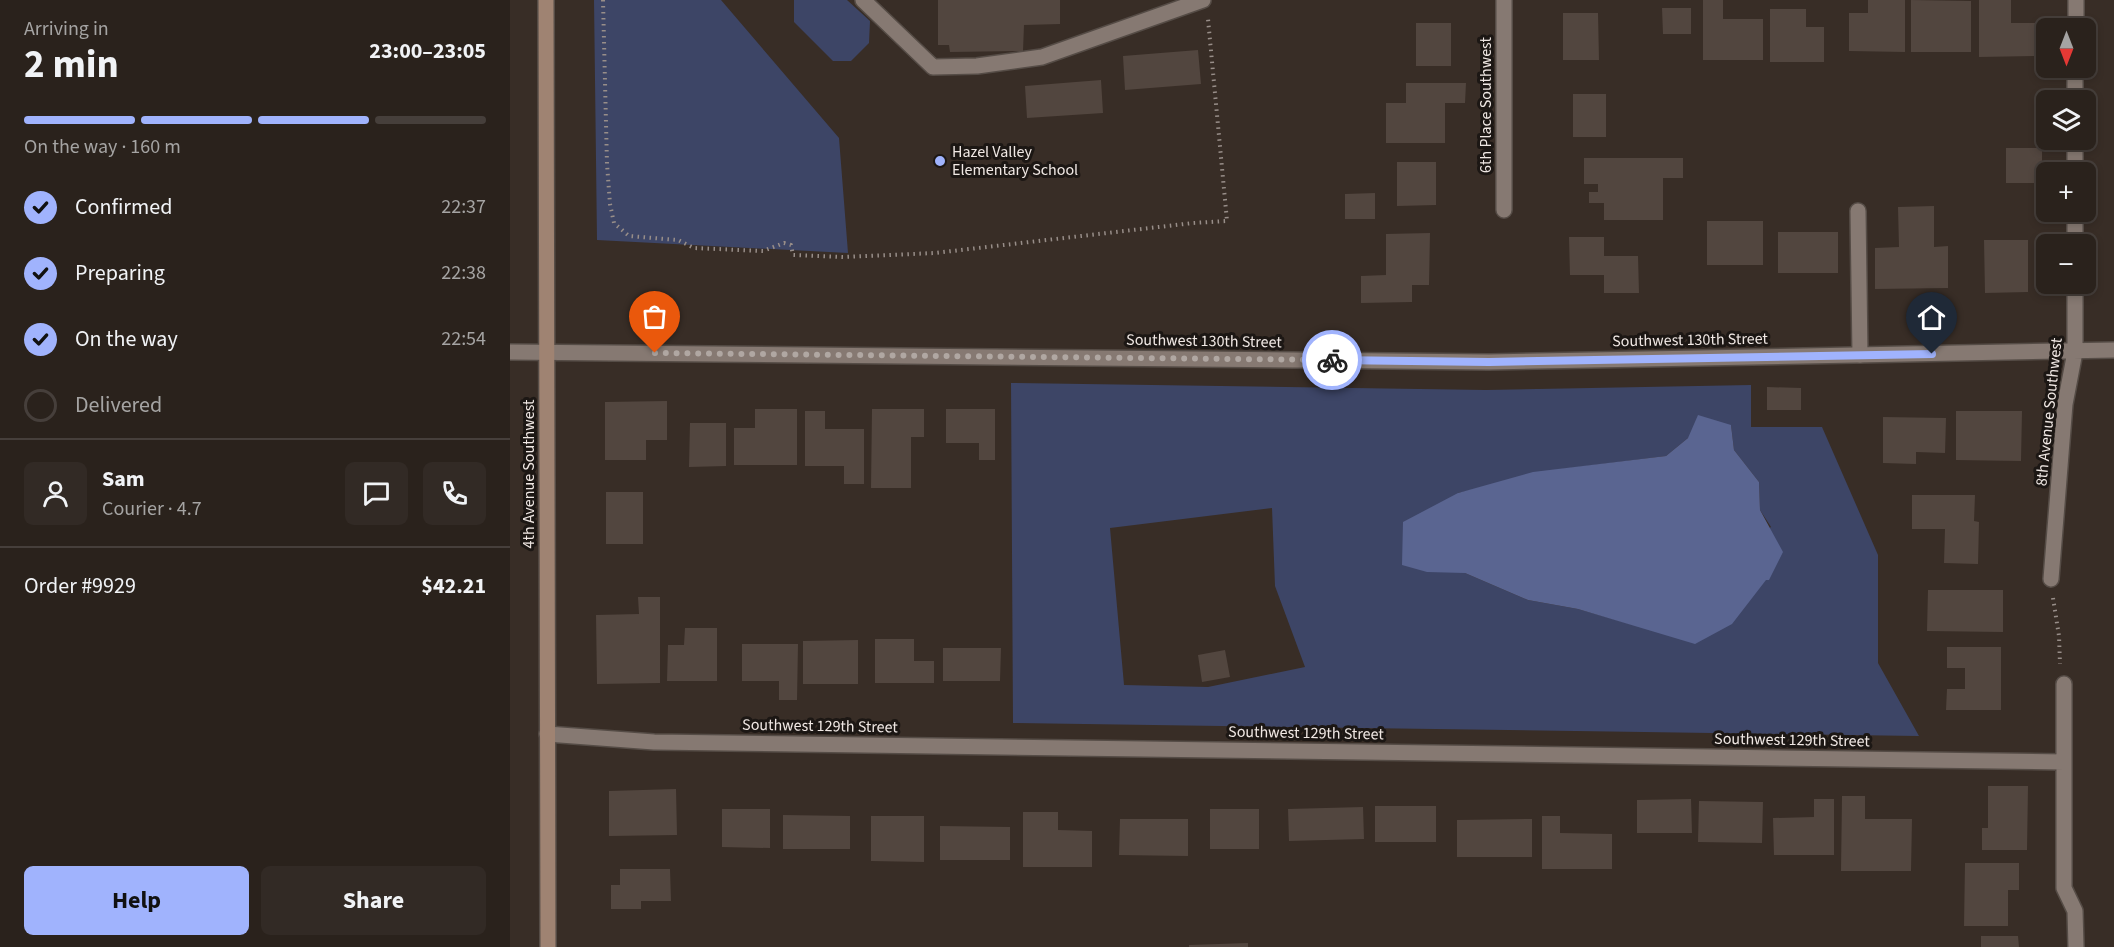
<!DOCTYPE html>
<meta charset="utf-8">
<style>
body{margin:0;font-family:"Source Sans 3",sans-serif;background:#322a25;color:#f1f3f6;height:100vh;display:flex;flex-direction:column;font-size:22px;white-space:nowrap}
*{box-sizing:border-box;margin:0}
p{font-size:20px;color:#a5a4a3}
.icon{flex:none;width:33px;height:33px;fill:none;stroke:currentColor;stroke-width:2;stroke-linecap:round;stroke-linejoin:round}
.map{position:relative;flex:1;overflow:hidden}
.side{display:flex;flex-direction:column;background:#2a221c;width:510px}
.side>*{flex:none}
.needle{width:39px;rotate:180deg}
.fabs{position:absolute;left:1526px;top:18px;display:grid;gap:12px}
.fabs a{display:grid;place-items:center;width:60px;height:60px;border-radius:9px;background:#2a221c;box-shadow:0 3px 9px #0003,0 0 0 2px #463f3b;font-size:30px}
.pin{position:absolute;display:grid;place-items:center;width:51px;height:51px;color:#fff;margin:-62px -26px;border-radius:50% 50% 50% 0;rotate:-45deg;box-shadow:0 0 6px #0007}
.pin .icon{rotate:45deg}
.courier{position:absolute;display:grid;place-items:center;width:60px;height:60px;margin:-30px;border:4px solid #a0b3fd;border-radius:50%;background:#fff;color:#222;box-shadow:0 2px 8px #0007}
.head em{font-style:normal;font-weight:700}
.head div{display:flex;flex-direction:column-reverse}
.head{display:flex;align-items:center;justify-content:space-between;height:102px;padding:0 24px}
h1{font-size:39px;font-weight:700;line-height:45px}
.bar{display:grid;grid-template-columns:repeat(4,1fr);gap:9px 6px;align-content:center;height:72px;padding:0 24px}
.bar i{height:8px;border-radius:4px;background:#463f3b}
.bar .active{background:#a0b3fd}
.bar p{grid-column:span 4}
.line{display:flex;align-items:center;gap:15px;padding:0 24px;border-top:2px solid #463f3b}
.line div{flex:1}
.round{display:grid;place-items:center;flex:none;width:63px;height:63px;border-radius:9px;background:#322a25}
ol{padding:0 24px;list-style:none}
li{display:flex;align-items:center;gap:18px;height:66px}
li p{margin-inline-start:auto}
li .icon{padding:6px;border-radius:50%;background:#a0b3fd;color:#111;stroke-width:4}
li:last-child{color:#a5a4a3}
li i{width:33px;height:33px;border:3px solid #463f3b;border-radius:50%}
.action{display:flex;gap:12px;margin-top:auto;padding:12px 24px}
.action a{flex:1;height:69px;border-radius:9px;background:#a0b3fd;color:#111;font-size:24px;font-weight:700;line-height:69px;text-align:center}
.action a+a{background:#322a25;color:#f1f3f6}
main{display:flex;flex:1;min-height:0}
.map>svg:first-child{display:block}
.green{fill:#3d4566;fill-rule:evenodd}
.water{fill:#5a6591}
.building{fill:#52463f}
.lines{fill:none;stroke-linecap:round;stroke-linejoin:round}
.lane-casing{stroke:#554c46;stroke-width:18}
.street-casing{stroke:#554c46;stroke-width:18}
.secondary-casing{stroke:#554c46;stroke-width:18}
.path{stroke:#988e89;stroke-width:4;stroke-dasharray:1.5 4.5;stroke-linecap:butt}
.lane{stroke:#867972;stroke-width:15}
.street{stroke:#867972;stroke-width:15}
.secondary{stroke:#9f8372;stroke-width:15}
.done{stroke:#b0a7a2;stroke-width:6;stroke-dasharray:0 10.8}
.route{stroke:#a0b3fd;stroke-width:8}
.poi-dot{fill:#a0b3fd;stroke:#1c1714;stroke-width:2}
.labels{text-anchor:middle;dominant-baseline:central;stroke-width:6;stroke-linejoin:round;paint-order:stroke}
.street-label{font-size:16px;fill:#f0e8e4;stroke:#1c1714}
.poi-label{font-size:16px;fill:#f0e8e4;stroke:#1c1714;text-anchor:start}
</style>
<main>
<section class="side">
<div class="head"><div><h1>2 min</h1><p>Arriving in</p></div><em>23:00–23:05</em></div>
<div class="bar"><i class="active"></i><i class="active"></i><i class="active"></i><i></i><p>On the way · 160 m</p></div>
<ol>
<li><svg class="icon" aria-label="check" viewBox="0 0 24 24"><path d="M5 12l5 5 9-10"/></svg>Confirmed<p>22:37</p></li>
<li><svg class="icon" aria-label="check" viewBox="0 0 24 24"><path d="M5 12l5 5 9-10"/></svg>Preparing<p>22:38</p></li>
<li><svg class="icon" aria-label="check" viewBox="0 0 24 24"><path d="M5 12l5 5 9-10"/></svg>On the way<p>22:54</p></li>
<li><i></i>Delivered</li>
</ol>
<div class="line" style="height:108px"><a class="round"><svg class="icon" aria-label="person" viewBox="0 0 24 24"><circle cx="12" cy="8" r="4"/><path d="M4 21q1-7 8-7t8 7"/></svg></a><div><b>Sam</b><p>Courier · 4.7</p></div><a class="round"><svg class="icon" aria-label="chat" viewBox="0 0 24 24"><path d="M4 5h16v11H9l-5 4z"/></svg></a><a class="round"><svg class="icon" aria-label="phone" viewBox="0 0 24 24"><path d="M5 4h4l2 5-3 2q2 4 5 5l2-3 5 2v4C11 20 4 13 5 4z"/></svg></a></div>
<div class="line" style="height:78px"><div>Order #9929</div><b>$42.21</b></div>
<div class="action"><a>Help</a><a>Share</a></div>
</section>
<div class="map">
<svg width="1604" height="947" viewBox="0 0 1604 947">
<rect width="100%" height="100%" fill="#382d26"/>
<path class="green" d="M 84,0 L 211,0 L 329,138 L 338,253 L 87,240 Z
M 284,0 L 337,0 L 360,21 L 359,43 L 341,61 L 323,61 L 284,22 Z
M 501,383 L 976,390 L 1241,385 L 1241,427 L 1312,427 L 1368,555 L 1368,663 L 1409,736 L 503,723 ZM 1221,425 L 1224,450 L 1249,482 L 1250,510 L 1261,527 L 1124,625 L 1068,609 L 1018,600 L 955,573 L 948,493 L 1053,469 L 1156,456 L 1178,438 ZM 762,508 L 765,586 L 795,667 L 698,687 L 614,685 L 600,528 Z"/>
<path class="water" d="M 1188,415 L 1221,425 L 1224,450 L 1249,482 L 1250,510 L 1273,552 L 1259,580 L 1256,580 L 1222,624 L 1185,644 L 1068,609 L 1018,600 L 955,573 L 917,572 L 892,565 L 893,522 L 948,493 L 1023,472 L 1156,456 L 1178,438 Z"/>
<path class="building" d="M 428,0 L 550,0 L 550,24 L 514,25 L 513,51 L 440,52 L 439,45 L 428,45 Z
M 1193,0 L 1213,0 L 1213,19 L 1253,19 L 1253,60 L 1193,60 Z
M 1358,0 L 1395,0 L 1395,52 L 1339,51 L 1339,13 L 1358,13 Z
M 1401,0 L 1461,1 L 1461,52 L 1401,52 Z
M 1469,0 L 1501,0 L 1501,23 L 1525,23 L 1525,56 L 1469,57 Z
M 1152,8 L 1181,8 L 1181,34 L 1153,34 Z
M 1260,9 L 1296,9 L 1296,27 L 1314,27 L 1314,62 L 1260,62 Z
M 1053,13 L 1088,13 L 1089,60 L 1053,60 Z
M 906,23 L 941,23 L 941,66 L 906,66 Z
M 688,50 L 691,84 L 615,90 L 613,56 Z
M 591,80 L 593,113 L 517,118 L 515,86 Z
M 896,83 L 956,83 L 955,103 L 935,103 L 935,143 L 876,143 L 876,103 L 896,103 Z
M 1063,94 L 1096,94 L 1096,137 L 1063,137 Z
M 1496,148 L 1532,148 L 1532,183 L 1496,183 Z
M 1074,158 L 1173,158 L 1173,178 L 1153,178 L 1153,220 L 1094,220 L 1094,203 L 1079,203 L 1079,192 L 1088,192 L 1088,184 L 1074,184 Z
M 887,162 L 926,162 L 926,205 L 887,206 Z
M 865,193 L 865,219 L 835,219 L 835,194 Z
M 1424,206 L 1424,247 L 1438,246 L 1438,288 L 1365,289 L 1365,248 L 1389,247 L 1388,207 Z
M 1197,221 L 1253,221 L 1253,265 L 1197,265 Z
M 1268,232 L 1328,232 L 1328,273 L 1268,273 Z
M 920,233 L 919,285 L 902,285 L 902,302 L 851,303 L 851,276 L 876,275 L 876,234 Z
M 1059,237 L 1094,237 L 1094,256 L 1128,256 L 1129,293 L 1094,293 L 1094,275 L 1060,275 Z
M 1474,240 L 1518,240 L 1518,292 L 1475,293 Z
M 1257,387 L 1291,388 L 1291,410 L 1257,410 Z
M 157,401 L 157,440 L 136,440 L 136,460 L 95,460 L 95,402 Z
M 245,409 L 287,409 L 287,465 L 224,465 L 224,428 L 245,428 Z
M 362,409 L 414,409 L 414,437 L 401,437 L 401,488 L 361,488 Z
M 436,409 L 485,409 L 485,460 L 469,460 L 469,443 L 436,443 Z
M 295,411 L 315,411 L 315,429 L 354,429 L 354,484 L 334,484 L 334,466 L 295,466 Z
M 1446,411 L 1512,411 L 1511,461 L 1446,460 Z
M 1373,417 L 1436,418 L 1435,453 L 1406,452 L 1406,464 L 1373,463 Z
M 180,423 L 216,423 L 216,466 L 179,467 Z
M 96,492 L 133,492 L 133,544 L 96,544 Z
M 1402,495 L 1465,495 L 1464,521 L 1469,522 L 1468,564 L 1434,563 L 1435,529 L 1402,529 Z
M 1418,590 L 1493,590 L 1493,632 L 1417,631 Z
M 128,597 L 150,597 L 150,683 L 87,684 L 86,615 L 129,614 Z
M 175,628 L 207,628 L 207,681 L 157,681 L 158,645 L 174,645 Z
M 365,639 L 404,639 L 404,661 L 424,661 L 424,683 L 365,683 Z
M 348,640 L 348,684 L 293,684 L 293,641 Z
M 232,644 L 288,644 L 287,700 L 269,700 L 269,681 L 232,681 Z
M 1437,647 L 1491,647 L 1491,710 L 1436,710 L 1437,689 L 1455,689 L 1455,668 L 1437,668 Z
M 433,648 L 491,648 L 490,681 L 433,681 Z
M 715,650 L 720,677 L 692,682 L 688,655 Z
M 1478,786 L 1518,786 L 1517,850 L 1472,850 L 1472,828 L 1478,828 Z
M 166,789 L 167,835 L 99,836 L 99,791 Z
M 1332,796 L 1355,796 L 1355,819 L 1402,819 L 1401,871 L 1331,871 Z
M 1181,799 L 1182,833 L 1127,833 L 1127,800 Z
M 1304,799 L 1324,799 L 1324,855 L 1264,855 L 1263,818 L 1304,817 Z
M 1189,801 L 1253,802 L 1252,843 L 1188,842 Z
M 865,806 L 926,806 L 926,842 L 865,842 Z
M 853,807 L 854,839 L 779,841 L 778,809 Z
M 212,809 L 260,809 L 260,848 L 212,847 Z
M 700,809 L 749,809 L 749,849 L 700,849 Z
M 513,812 L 548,812 L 548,830 L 582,831 L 582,867 L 513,867 Z
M 273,815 L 340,816 L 340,849 L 273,849 Z
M 361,816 L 414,816 L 414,862 L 361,861 Z
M 1032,816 L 1050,816 L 1050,833 L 1102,834 L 1102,869 L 1032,869 Z
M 610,819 L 678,819 L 678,856 L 609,855 Z
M 1022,819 L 1022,857 L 947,857 L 947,820 Z
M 430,826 L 500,827 L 500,860 L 430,860 Z
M 1455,863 L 1509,863 L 1509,890 L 1498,890 L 1498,926 L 1454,926 Z
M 110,869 L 160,869 L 161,901 L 131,901 L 131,909 L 101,909 L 101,885 L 110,885 Z
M 1471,936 L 1508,936 L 1509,947 L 1471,947 Z
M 738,943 L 738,947 L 679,947 L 679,945 Z"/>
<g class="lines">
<defs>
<path id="lane" d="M 353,0 L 423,67 L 467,66 L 532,57 L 693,0
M 1348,211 L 1350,355"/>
<path id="street" d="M 994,0 L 994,210
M 1566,28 L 1566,0
M 1565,100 L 1565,68
M 1565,172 L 1565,140
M 1565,244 L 1565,212
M 0,352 L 979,362 L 1604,350
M 1541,579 L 1555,404 L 1565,352 L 1565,284
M 1554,684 L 1554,888 L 1565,911 L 1566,947
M 37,734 L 144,742 L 1554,762"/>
<path id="secondary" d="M 36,0 L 38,947"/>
</defs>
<use href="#lane" class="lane-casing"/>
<use href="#street" class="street-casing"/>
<use href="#secondary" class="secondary-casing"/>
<path class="path" d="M 93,0 L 97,164 L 100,204 L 104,223 L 119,236 L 168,240 L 184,248 L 253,251 L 274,243 L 281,245 L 283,255 L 333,257 L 425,253 L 683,223 L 717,221 L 698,19
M 1543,598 L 1549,636 L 1550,664"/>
<use href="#lane" class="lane"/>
<use href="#street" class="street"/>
<use href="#secondary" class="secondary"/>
</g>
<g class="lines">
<path class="done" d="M 145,353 L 822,360"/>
<path class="route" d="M 822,360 L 979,362 L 1422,354"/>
</g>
<circle class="poi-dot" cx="430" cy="161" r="6"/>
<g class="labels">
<g class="street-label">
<text transform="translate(976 105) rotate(-90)">6th Place Southwest</text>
<text transform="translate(1180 340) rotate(-1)">Southwest 130th Street</text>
<text transform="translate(694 341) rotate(1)">Southwest 130th Street</text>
<text transform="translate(1539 412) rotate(-84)">8th Avenue Southwest</text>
<text transform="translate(19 474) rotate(-90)">4th Avenue Southwest</text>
<text transform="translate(310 726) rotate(1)">Southwest 129th Street</text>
<text transform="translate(796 733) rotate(1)">Southwest 129th Street</text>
<text transform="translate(1282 740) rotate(1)">Southwest 129th Street</text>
</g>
<g class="poi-label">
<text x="442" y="152">Hazel Valley<tspan x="442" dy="18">Elementary School</tspan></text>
</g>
</g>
</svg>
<div class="fabs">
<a><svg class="needle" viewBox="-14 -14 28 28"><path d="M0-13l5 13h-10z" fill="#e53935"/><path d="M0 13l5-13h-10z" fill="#a5a4a3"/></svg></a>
<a><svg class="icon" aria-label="layers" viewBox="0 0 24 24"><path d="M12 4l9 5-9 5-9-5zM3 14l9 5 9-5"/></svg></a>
<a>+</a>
<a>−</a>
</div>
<div class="pin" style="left:145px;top:353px;background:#ea580c"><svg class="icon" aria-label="bag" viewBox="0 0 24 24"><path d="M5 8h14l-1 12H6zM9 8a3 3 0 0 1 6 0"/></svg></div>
<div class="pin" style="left:1422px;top:354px;background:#1f2937"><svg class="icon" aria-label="home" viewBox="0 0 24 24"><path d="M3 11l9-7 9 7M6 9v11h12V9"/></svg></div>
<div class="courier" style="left:822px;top:360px"><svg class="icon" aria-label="bike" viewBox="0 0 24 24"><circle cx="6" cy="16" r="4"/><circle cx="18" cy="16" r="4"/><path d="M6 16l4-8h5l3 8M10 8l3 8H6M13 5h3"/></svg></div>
</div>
</main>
